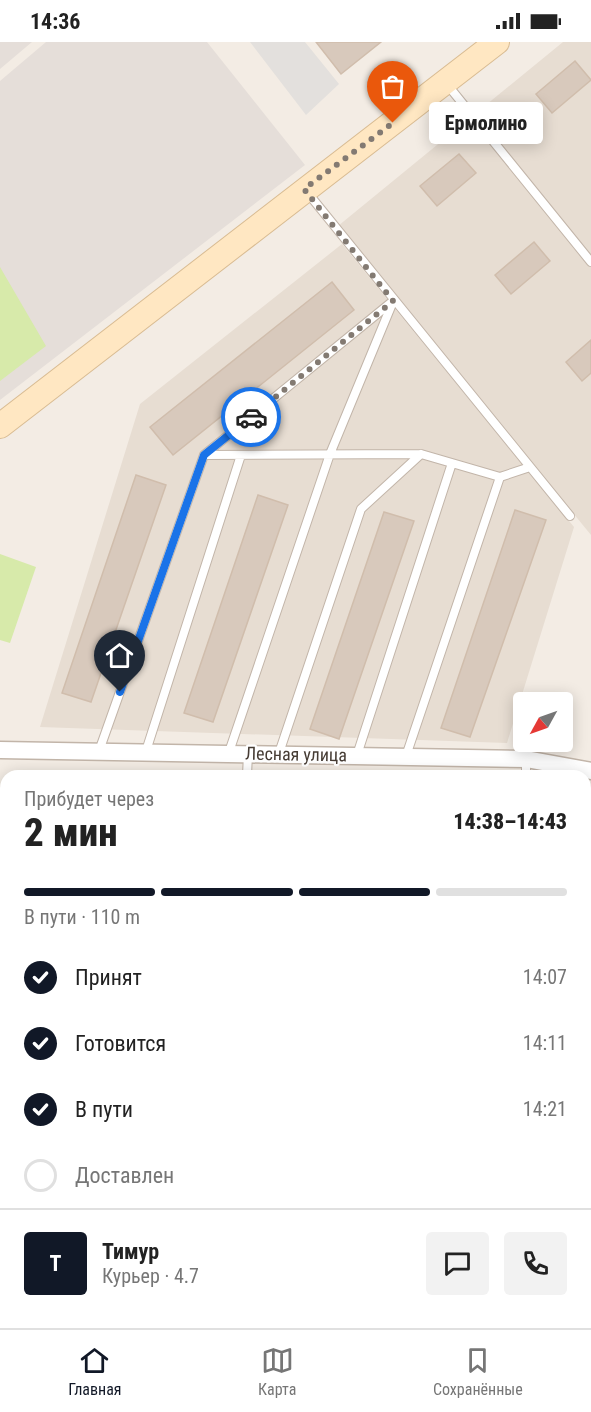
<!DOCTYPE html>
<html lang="ru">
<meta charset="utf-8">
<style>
body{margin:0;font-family:"Roboto Condensed",sans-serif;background:#f2f2f2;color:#222;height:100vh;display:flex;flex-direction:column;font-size:22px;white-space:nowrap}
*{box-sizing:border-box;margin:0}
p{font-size:20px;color:#767676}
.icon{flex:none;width:33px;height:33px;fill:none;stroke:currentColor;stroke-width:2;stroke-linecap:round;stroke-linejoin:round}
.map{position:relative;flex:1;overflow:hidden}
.panel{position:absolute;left:0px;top:728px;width:591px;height:560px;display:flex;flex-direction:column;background:#fff;border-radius:18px 18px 0 0;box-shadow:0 3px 15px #0003}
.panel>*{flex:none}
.needle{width:39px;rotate:230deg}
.fabs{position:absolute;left:513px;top:650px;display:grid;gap:12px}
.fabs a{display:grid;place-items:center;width:60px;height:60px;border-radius:6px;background:#fff;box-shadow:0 3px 15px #0003;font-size:30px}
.pin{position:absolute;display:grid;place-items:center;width:51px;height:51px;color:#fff;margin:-62px -26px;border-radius:50% 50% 50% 0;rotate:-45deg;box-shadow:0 0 6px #0007}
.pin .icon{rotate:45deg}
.courier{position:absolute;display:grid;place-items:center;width:60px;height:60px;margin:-30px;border:4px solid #1a73e8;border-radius:50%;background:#fff;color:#222;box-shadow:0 2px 8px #0007}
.bubble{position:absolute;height:42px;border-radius:6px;background:#fff;box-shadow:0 3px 15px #0003;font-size:20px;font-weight:800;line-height:42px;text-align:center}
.overview em{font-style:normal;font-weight:800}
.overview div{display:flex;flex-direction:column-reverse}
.overview{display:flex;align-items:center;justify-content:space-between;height:102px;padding:0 24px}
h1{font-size:39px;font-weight:800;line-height:45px}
.bar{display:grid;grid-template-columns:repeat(4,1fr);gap:9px 6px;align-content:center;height:72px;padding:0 24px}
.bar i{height:8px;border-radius:4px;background:#e0e0e0}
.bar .on{background:#111827}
.bar p{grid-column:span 4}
.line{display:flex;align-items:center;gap:15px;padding:0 24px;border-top:2px solid #e0e0e0}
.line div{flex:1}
.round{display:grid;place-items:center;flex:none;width:63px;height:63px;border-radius:6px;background:#f2f2f2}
ol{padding:0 24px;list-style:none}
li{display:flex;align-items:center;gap:18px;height:66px}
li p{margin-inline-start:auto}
li .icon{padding:6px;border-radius:50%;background:#111827;color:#fff;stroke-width:4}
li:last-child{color:#767676}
li i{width:33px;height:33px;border:3px solid #e0e0e0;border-radius:50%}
.status{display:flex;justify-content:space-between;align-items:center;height:42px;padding:0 30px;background:#fff;direction:ltr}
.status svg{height:16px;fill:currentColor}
.tabs{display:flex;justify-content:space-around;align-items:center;height:84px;border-top:2px solid #e0e0e0;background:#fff;font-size:16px;color:#767676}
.tabs a{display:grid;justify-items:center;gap:3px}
.tabs .on{color:#111827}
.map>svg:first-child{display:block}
.residential{fill:#e7ddd2}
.industrial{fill:#e5ded9}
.medical{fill:#f5d6d7}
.green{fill:#d7eaaa}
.parking{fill:#e3e0dd}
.building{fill:#d8c9bc;stroke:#d0bdac;stroke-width:1.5}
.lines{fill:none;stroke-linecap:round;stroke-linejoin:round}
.lane-casing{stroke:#c2b5a9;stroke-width:10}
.street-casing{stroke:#c2b5a9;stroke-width:19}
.secondary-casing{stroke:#d9bc93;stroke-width:26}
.lane{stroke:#fff;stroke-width:8}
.street{stroke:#fff;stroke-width:16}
.secondary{stroke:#ffe7c2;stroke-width:24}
.done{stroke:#837a72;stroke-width:6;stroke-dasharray:0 10.8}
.route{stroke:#1a73e8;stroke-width:8}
.labels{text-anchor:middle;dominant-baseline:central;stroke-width:4.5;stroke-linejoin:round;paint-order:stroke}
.street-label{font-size:18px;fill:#463c34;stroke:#fff}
</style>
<div class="status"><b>14:36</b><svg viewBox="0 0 49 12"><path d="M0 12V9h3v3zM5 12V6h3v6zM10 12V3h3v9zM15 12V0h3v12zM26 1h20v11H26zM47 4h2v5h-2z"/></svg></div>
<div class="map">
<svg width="591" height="1286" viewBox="0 0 591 1286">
<rect width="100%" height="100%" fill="#f3ece4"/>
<path class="residential" d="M 563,0 L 591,0 L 591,493 L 338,184 Z
M 342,202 L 574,485 L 507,701 L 40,685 L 140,362 Z"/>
<path class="industrial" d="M 0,0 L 32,0 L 0,27 Z
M 46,0 L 207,0 L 305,123 L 0,358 L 0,39 Z"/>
<path class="medical" d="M 591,947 L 591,1186 L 585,1179 L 585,952 Z"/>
<path class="green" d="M 0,225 L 46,304 L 0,339 Z
M 0,512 L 36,525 L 10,601 L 0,598 Z"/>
<path class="parking" d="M 250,0 L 305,0 L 339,42 L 306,73 Z
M 256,729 L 367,733 L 256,734 Z"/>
<path class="building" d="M 316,0 L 381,0 L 341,32 Z
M 575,19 L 591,38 L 552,71 L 536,52 Z
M 459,112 L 476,131 L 437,164 L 420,144 Z
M 534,200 L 550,219 L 511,252 L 495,233 Z
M 332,240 L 354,268 L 173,413 L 150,385 Z
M 591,298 L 591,331 L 582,339 L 566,320 Z
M 136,433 L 166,443 L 91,660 L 62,651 Z
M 258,453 L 288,463 L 213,680 L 184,671 Z
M 515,468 L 546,478 L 470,695 L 441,686 Z
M 384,470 L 414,479 L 339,697 L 310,687 Z"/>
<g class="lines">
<defs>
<path id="lane" d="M 446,41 L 591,220
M 307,150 L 570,474
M 205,413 L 421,412 L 500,435 L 530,425
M 99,709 L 204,413 L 393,259
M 146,709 L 241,413
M 229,710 L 330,412 L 392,262
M 279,711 L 361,467 L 421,412
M 357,713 L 452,421
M 406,714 L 500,435
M 526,717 L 526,734
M 247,734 L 248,711"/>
<path id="street" d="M 0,708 L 526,717 L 591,729
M 0,1092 L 6,1098
M 382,1281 L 386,1286"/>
<path id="secondary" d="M 0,384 L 497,0"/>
</defs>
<use href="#lane" class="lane-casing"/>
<use href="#street" class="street-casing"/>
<use href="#secondary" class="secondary-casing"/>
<use href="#lane" class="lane"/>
<use href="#street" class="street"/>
<use href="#secondary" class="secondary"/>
</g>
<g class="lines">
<path class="done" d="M 251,375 L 393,259 L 304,147 L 393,81"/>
<path class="route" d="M 120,650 L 204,413 L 251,375"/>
</g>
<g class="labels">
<g class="street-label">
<text transform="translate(296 712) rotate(1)">Лесная улица</text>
</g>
</g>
</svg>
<div class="fabs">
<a><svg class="needle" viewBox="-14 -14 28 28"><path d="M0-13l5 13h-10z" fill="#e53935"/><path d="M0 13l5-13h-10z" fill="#767676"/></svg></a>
</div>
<div class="pin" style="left:393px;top:81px;background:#ea580c"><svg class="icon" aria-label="bag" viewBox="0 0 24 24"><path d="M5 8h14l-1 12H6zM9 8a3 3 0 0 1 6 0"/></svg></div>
<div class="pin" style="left:120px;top:650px;background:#1f2937"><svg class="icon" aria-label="home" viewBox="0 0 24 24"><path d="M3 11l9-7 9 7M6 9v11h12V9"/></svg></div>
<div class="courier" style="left:251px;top:375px"><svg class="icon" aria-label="car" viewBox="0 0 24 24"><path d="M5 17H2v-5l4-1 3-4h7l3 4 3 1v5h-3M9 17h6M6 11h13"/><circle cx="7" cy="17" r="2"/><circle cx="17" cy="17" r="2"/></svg></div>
<div class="bubble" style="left:429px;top:60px;width:114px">Ермолино</div>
<section class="panel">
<div class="overview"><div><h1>2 мин</h1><p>Прибудет через</p></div><em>14:38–14:43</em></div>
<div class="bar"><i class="on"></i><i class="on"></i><i class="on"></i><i></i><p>В пути · 110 m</p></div>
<ol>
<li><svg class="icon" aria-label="check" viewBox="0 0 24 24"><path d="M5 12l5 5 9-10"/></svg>Принят<p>14:07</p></li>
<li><svg class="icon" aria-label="check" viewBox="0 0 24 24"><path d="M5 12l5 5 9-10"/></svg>Готовится<p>14:11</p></li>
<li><svg class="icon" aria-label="check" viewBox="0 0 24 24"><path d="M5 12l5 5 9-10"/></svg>В пути<p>14:21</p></li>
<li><i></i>Доставлен</li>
</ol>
<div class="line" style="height:108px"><b class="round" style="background:#111827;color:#fff">Т</b><div><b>Тимур</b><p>Курьер · 4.7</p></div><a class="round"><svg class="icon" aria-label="chat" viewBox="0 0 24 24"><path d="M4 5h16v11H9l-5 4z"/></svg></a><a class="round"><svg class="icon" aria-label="phone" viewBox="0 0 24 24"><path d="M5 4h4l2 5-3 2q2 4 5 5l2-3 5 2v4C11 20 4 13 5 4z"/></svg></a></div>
</section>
</div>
<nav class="tabs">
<a class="on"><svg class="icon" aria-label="home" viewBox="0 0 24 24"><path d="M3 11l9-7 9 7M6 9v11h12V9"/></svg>Главная</a>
<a><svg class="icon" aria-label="map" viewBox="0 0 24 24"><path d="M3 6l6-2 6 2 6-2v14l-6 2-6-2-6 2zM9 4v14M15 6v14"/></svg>Карта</a>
<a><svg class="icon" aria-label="saved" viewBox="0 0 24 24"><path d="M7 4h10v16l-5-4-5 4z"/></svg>Сохранённые</a>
</nav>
